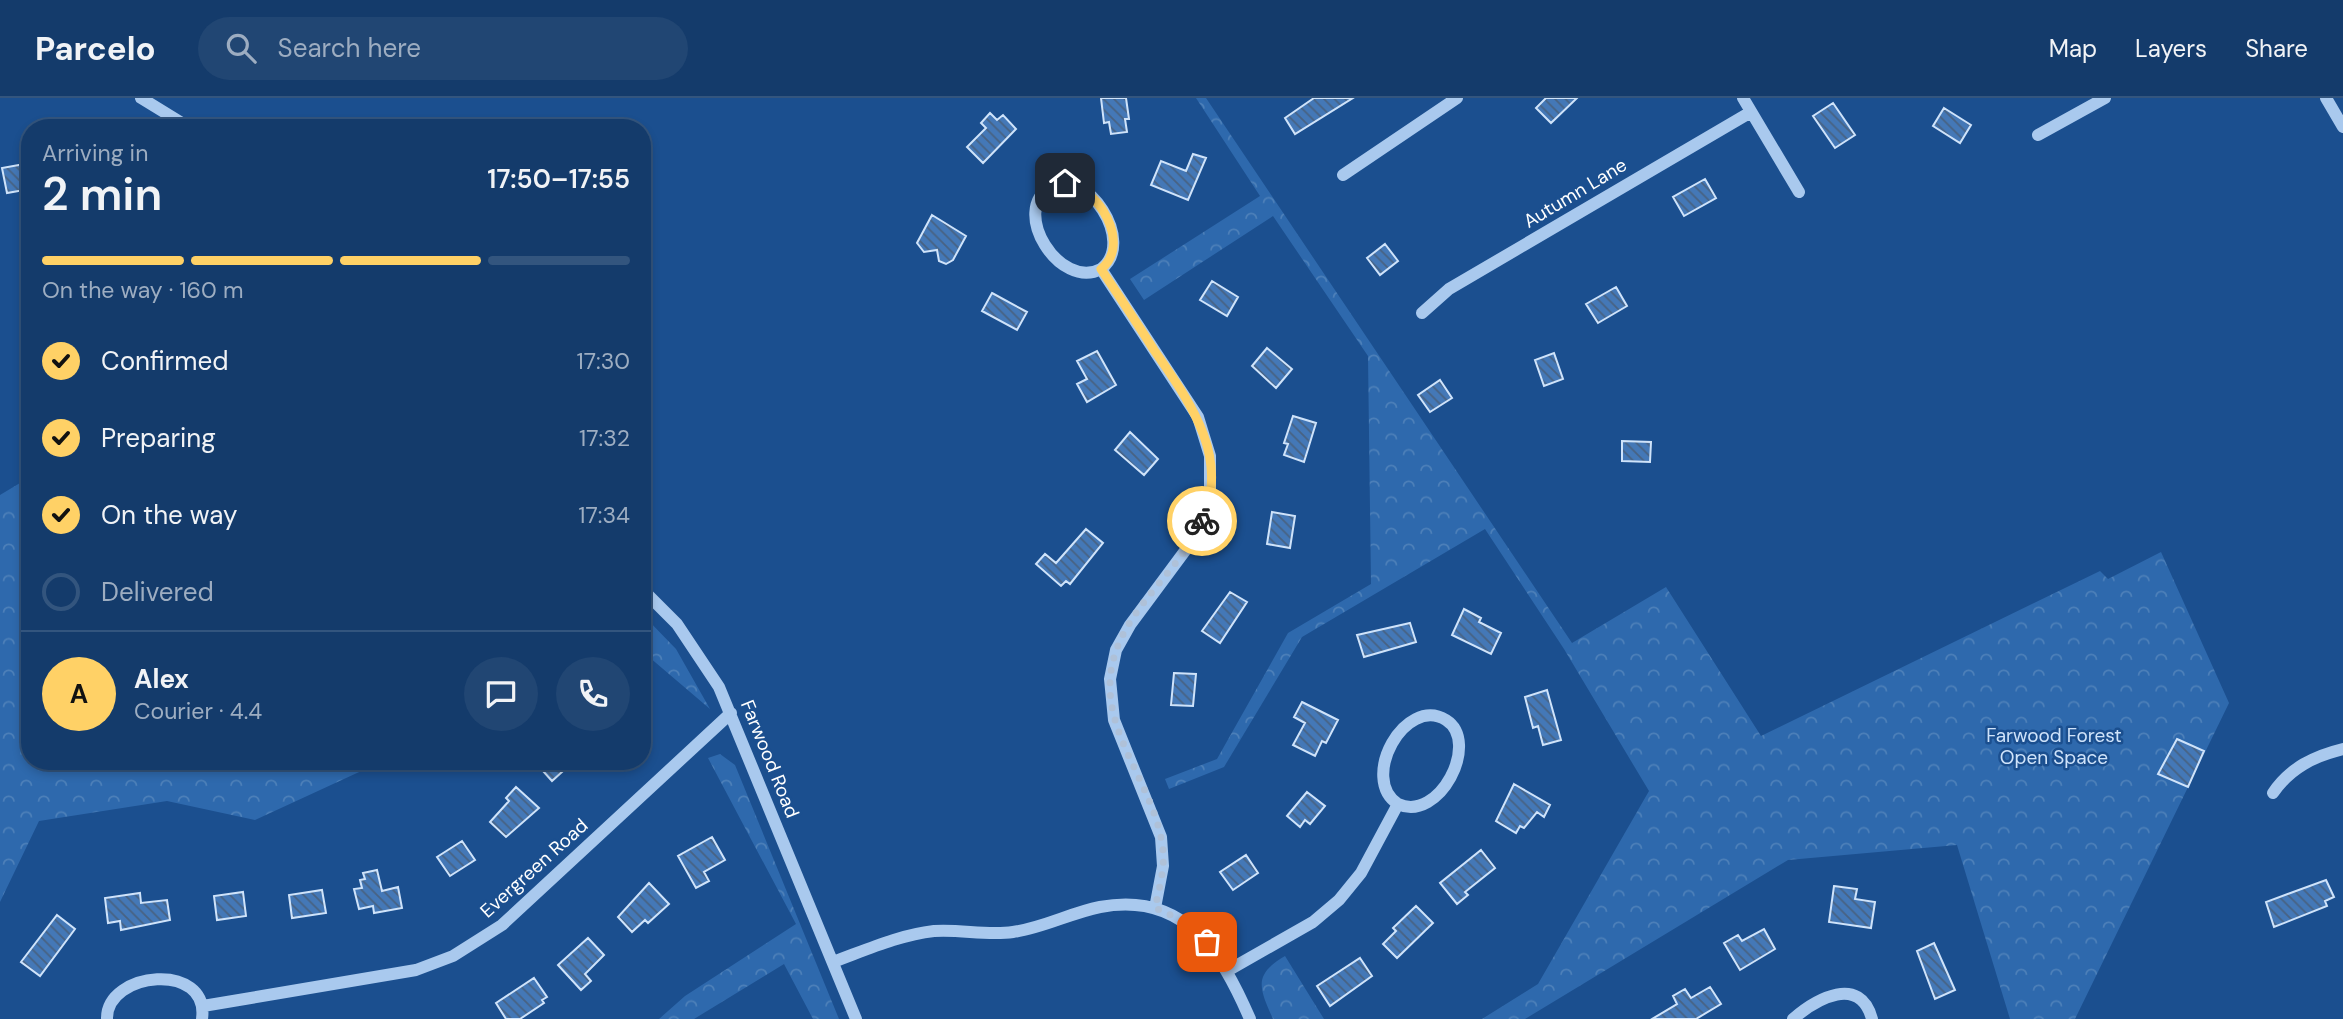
<!DOCTYPE html>
<meta charset="utf-8">
<style>
body{margin:0;font-family:"DM Sans",sans-serif;background:#214673;color:#f1f3f6;height:100vh;display:flex;flex-direction:column;font-size:26px;white-space:nowrap}
*{box-sizing:border-box;margin:0}
p{font-size:23px;color:#9dadc1}
.icon{flex:none;width:38px;height:38px;fill:none;stroke:currentColor;stroke-width:2;stroke-linecap:round;stroke-linejoin:round}
.map{position:relative;flex:1;overflow:hidden}
.drawer{position:absolute;left:21px;top:21px;width:630px;height:651px;display:flex;flex-direction:column;background:#143b6b;border-radius:28px;box-shadow:0 4px 10px #0003,0 0 0 2px #33557e}
.drawer>*{flex:none}
.pin{position:absolute;display:grid;place-items:center;width:60px;height:60px;color:#fff;margin:-30px;border-radius:14px;box-shadow:0 4px 10px #0006}
.courier{position:absolute;display:grid;place-items:center;width:70px;height:70px;margin:-35px;border:5px solid #ffd166;border-radius:50%;background:#fff;color:#222;box-shadow:0 2px 9px #0007}
.summary em{font-style:normal;font-weight:600}
.summary div{display:flex;flex-direction:column-reverse}
.summary{display:flex;align-items:center;justify-content:space-between;height:119px;padding:0 21px}
h1{font-size:46px;font-weight:600;line-height:52px}
.bar{display:grid;grid-template-columns:repeat(4,1fr);gap:10px 7px;align-content:center;height:84px;padding:0 21px}
.bar i{height:9px;border-radius:5px;background:#33557e}
.bar .current{background:#ffd166}
.bar p{grid-column:span 4}
.line{display:flex;align-items:center;gap:18px;padding:0 21px;border-top:2px solid #33557e}
.line div{flex:1}
.round{display:grid;place-items:center;flex:none;width:74px;height:74px;border-radius:37px;background:#214673}
ol{padding:0 21px;list-style:none}
li{display:flex;align-items:center;gap:21px;height:77px}
li p{margin-inline-start:auto}
li .icon{padding:7px;border-radius:50%;background:#ffd166;color:#111;stroke-width:4}
li:last-child{color:#9dadc1}
li i{width:38px;height:38px;border:4px solid #33557e;border-radius:50%}
header{display:flex;align-items:center;gap:42px;box-sizing:border-box;height:98px;padding:0 35px;background:#143b6b;border-bottom:2px solid #33557e}
header strong{font-size:33px}
nav{display:flex;gap:38px;margin-inline-start:auto;font-size:24px}
.search{width:490px;height:63px;background:#214673;display:flex;align-items:center;gap:18px;box-sizing:border-box;padding:0 24px;border-radius:38px;color:#9dadc1;font-size:26px}
.map>svg:first-child{display:block}
.forest{fill:url(#forest-crowns)}
.building{fill:url(#building-back-hatch);stroke:#cfe3fa;stroke-width:2}
.lines{fill:none;stroke-linecap:round;stroke-linejoin:round}
.minor{stroke:#a9c9ee;stroke-width:12}
.done{stroke:#afc1d8;stroke-width:7;stroke-dasharray:0 12.6}
.route{stroke:#ffd166;stroke-width:9}
.labels{text-anchor:middle;dominant-baseline:central;stroke-width:5;stroke-linejoin:round;paint-order:stroke}
.street-label{font-size:19px;fill:#fff;stroke:#1b4f8f}
.park-label{font-size:19px;fill:#cfe3fa;stroke:#1b4f8f}
</style>
<header>
<strong>Parcelo</strong>
<div class="search"><svg class="icon" aria-label="search" viewBox="0 0 24 24"><circle cx="10" cy="10" r="6"/><path d="M15 15l6 6"/></svg>Search here</div>
<nav><a>Map</a><a>Layers</a><a>Share</a></nav>
</header>
<div class="map">
<svg width="2343" height="921" viewBox="0 0 2343 921">
<defs>
<pattern id="forest-crowns" width="20" height="18" patternUnits="userSpaceOnUse" patternTransform="scale(1.75)"><rect width="20" height="18" fill="#2e69ad"/><path d="M2 6a3 3 0 1 1 6 0M12 15a3 3 0 1 1 6 0" fill="none" stroke="#4d80b9"/></pattern>
<pattern id="building-back-hatch" width="6" height="6" patternUnits="userSpaceOnUse" patternTransform="scale(1.75)"><rect width="6" height="6" fill="#4478b7"/><path d="M-1 5l2 2M0 0l6 6M5-1l2 2" fill="none" stroke="#486282"/></pattern>
</defs>
<rect width="100%" height="100%" fill="#1b4f8f"/>
<path class="forest" d="M 1196,0 L 1206,0 L 1572,545 L 1666,489 L 1761,638 L 2100,473 L 2108,481 L 2161,454 L 2229,605 L 2075,921 L 2010,921 L 1957,747 L 1788,762 L 1525,921 L 1482,921 L 1538,886 L 1649,693 L 1564,551 L 1485,431 L 1302,539 L 1224,669 L 1169,691 L 1165,681 L 1217,661 L 1288,535 L 1371,486 L 1368,258 L 1273,118 L 1144,202 L 1130,181 L 1260,98 Z
M 30,379 L 30,663 L 383,663 L 255,722 L 167,703 L 39,723 L 0,804 L 0,397 Z
M 642,516 L 676,551 L 710,611 L 642,553 Z
M 720,656 L 735,667 L 839,921 L 813,921 L 784,866 L 694,921 L 659,921 L 685,898 L 796,826 L 708,660 Z
M 1285,858 L 1324,921 L 1273,921 C 1260,891 1252,877 1285,858 Z"/>
<path class="building" d="M 1101,0 L 1126,0 L 1129,21 L 1125,21 L 1127,34 L 1111,36 L 1109,24 L 1104,25 Z
M 1314,0 L 1353,0 L 1295,36 L 1285,20 Z
M 1546,0 L 1577,0 L 1551,25 L 1536,10 Z
M 1833,5 L 1855,37 L 1835,50 L 1813,18 Z
M 1944,10 L 1971,27 L 1960,45 L 1933,28 Z
M 990,15 L 997,22 L 1003,17 L 1016,31 L 983,65 L 967,49 L 986,30 L 981,25 Z
M 1193,56 L 1206,60 L 1188,102 L 1151,87 L 1161,63 L 1186,73 Z
M 30,65 L 30,91 L 7,95 L 2,70 Z
M 1705,81 L 1716,100 L 1684,118 L 1673,99 Z
M 932,117 L 966,138 L 953,162 L 946,166 L 939,163 L 937,152 L 924,154 L 917,145 Z
M 1385,146 L 1398,163 L 1380,177 L 1367,160 Z
M 1212,183 L 1238,199 L 1227,218 L 1200,202 Z
M 1616,189 L 1627,208 L 1598,225 L 1586,206 Z
M 992,195 L 1027,214 L 1017,232 L 982,213 Z
M 1267,250 L 1292,271 L 1276,290 L 1252,268 Z
M 1097,253 L 1116,287 L 1087,304 L 1077,286 L 1087,281 L 1077,263 Z
M 1554,255 L 1563,281 L 1544,288 L 1535,262 Z
M 1440,282 L 1452,300 L 1430,314 L 1418,297 Z
M 1293,318 L 1316,325 L 1304,364 L 1284,357 L 1288,346 L 1284,345 Z
M 1130,334 L 1158,361 L 1144,377 L 1115,352 Z
M 1622,343 L 1651,344 L 1650,364 L 1622,363 Z
M 1272,414 L 1295,418 L 1290,450 L 1267,446 Z
M 1086,431 L 1103,445 L 1070,486 L 1066,483 L 1061,488 L 1036,466 L 1045,456 L 1056,465 Z
M 1230,494 L 1247,504 L 1220,545 L 1202,533 Z
M 1464,511 L 1481,520 L 1479,524 L 1501,535 L 1491,556 L 1452,537 Z
M 1410,525 L 1416,544 L 1364,559 L 1357,537 Z
M 1174,575 L 1196,576 L 1193,608 L 1171,607 Z
M 1547,592 L 1561,642 L 1543,647 L 1538,628 L 1533,630 L 1525,599 Z
M 1302,604 L 1338,622 L 1326,645 L 1322,643 L 1315,658 L 1293,647 L 1305,625 L 1294,619 Z
M 2177,641 L 2204,653 L 2188,689 L 2158,676 Z
M 534,663 L 574,663 L 552,683 Z
M 1514,686 L 1550,707 L 1544,719 L 1537,714 L 1524,730 L 1520,728 L 1516,735 L 1496,723 Z
M 516,689 L 539,710 L 506,739 L 490,724 L 509,703 L 506,700 Z
M 1307,694 L 1325,708 L 1310,726 L 1305,722 L 1300,729 L 1287,718 Z
M 712,739 L 725,762 L 704,774 L 709,783 L 696,790 L 678,758 Z
M 462,743 L 475,762 L 450,778 L 437,759 Z
M 1481,752 L 1495,770 L 1465,794 L 1468,797 L 1457,806 L 1440,785 Z
M 1246,757 L 1258,775 L 1233,792 L 1220,774 Z
M 377,772 L 382,793 L 398,789 L 402,810 L 374,815 L 373,808 L 359,811 L 354,791 L 362,790 L 360,782 L 365,781 L 363,775 Z
M 2326,782 L 2334,799 L 2325,803 L 2327,808 L 2274,829 L 2266,804 Z
M 649,785 L 669,806 L 648,825 L 645,822 L 632,834 L 618,819 Z
M 1834,788 L 1857,791 L 1855,801 L 1875,804 L 1871,830 L 1829,824 Z
M 322,792 L 326,815 L 292,820 L 289,797 Z
M 243,794 L 246,818 L 217,822 L 214,798 Z
M 140,795 L 141,805 L 167,802 L 170,822 L 121,832 L 120,823 L 108,825 L 105,800 Z
M 1416,808 L 1433,825 L 1397,860 L 1383,846 L 1396,833 L 1393,830 Z
M 57,817 L 75,831 L 40,878 L 21,864 Z
M 1764,831 L 1775,851 L 1740,872 L 1724,845 L 1738,837 L 1742,843 Z
M 588,840 L 604,857 L 585,876 L 591,883 L 581,892 L 558,867 Z
M 1934,845 L 1955,892 L 1935,901 L 1917,853 Z
M 1360,860 L 1372,878 L 1330,908 L 1317,888 Z
M 534,880 L 547,899 L 542,902 L 544,905 L 520,921 L 506,921 L 496,905 Z
M 1710,889 L 1721,906 L 1696,921 L 1652,921 L 1677,906 L 1673,898 L 1685,891 L 1691,900 Z"/>
<g class="lines">
<path class="minor" d="M 141,0 L 190,30
M 1743,0 L 1799,94
M 2326,0 L 2343,29
M 2038,37 L 2105,0
M 1343,77 L 1457,0
M 1101,171 C 1060,193 1009,112 1051,89 C 1086,68 1137,144 1101,171 L 1198,319 L 1210,358 L 1210,399 L 1196,438 L 1130,527 L 1116,552 L 1110,581 L 1114,622 L 1161,739 L 1163,768 L 1155,810
M 1422,215 L 1449,191 L 1751,14
M 642,491 L 677,526 L 719,589 L 856,921
M 2273,695 C 2290,670 2314,658 2343,651
M 833,864 C 866,852 899,837 934,833 C 961,831 987,838 1013,834 C 1043,830 1070,815 1100,809 C 1184,793 1221,854 1250,921
M 1227,873 L 1313,824 L 1339,802 L 1361,775 L 1398,706 C 1439,725 1481,644 1446,622 C 1405,597 1359,681 1398,706
M 203,908 L 416,872 L 453,858 L 502,827 L 731,615
M 107,921 C 106,873 210,863 202,921
M 1793,921 C 1816,901 1860,876 1872,921"/>
</g>
<g class="lines">
<path class="done" d="M 1202,423 C 1180,473 1126,509 1113,563 C 1096,632 1156,686 1163,752 C 1165,771 1159,791 1155,810 L 1182,822 L 1207,844"/>
<path class="route" d="M 1065,85 C 1099,89 1132,147 1101,171 C 1119,198 1137,225 1154,252 C 1189,303 1231,359 1202,423"/>
</g>
<g class="labels">
<g class="street-label">
<text transform="translate(1575 95) rotate(-31)">Autumn Lane</text>
<text transform="translate(770 661) rotate(68)">Farwood Road</text>
<text transform="translate(534 770) rotate(-42)">Evergreen Road</text>
</g>
<g class="park-label">
<text x="2054" y="637">Farwood Forest<tspan x="2054" dy="22">Open Space</tspan></text>
</g>
</g>
</svg>
<div class="pin" style="left:1207px;top:844px;background:#ea580c"><svg class="icon" aria-label="bag" viewBox="0 0 24 24"><path d="M5 8h14l-1 12H6zM9 8a3 3 0 0 1 6 0"/></svg></div>
<div class="pin" style="left:1065px;top:85px;background:#1f2937"><svg class="icon" aria-label="home" viewBox="0 0 24 24"><path d="M3 11l9-7 9 7M6 9v11h12V9"/></svg></div>
<div class="courier" style="left:1202px;top:423px"><svg class="icon" aria-label="bike" viewBox="0 0 24 24"><circle cx="6" cy="16" r="4"/><circle cx="18" cy="16" r="4"/><path d="M6 16l4-8h5l3 8M10 8l3 8H6M13 5h3"/></svg></div>
<section class="drawer">
<div class="summary"><div><h1>2 min</h1><p>Arriving in</p></div><em>17:50–17:55</em></div>
<div class="bar"><i class="current"></i><i class="current"></i><i class="current"></i><i></i><p>On the way · 160 m</p></div>
<ol>
<li><svg class="icon" aria-label="check" viewBox="0 0 24 24"><path d="M5 12l5 5 9-10"/></svg>Confirmed<p>17:30</p></li>
<li><svg class="icon" aria-label="check" viewBox="0 0 24 24"><path d="M5 12l5 5 9-10"/></svg>Preparing<p>17:32</p></li>
<li><svg class="icon" aria-label="check" viewBox="0 0 24 24"><path d="M5 12l5 5 9-10"/></svg>On the way<p>17:34</p></li>
<li><i></i>Delivered</li>
</ol>
<div class="line" style="height:126px"><b class="round" style="background:#ffd166;color:#111">A</b><div><b>Alex</b><p>Courier · 4.4</p></div><a class="round"><svg class="icon" aria-label="chat" viewBox="0 0 24 24"><path d="M4 5h16v11H9l-5 4z"/></svg></a><a class="round"><svg class="icon" aria-label="phone" viewBox="0 0 24 24"><path d="M5 4h4l2 5-3 2q2 4 5 5l2-3 5 2v4C11 20 4 13 5 4z"/></svg></a></div>
</section>
</div>
